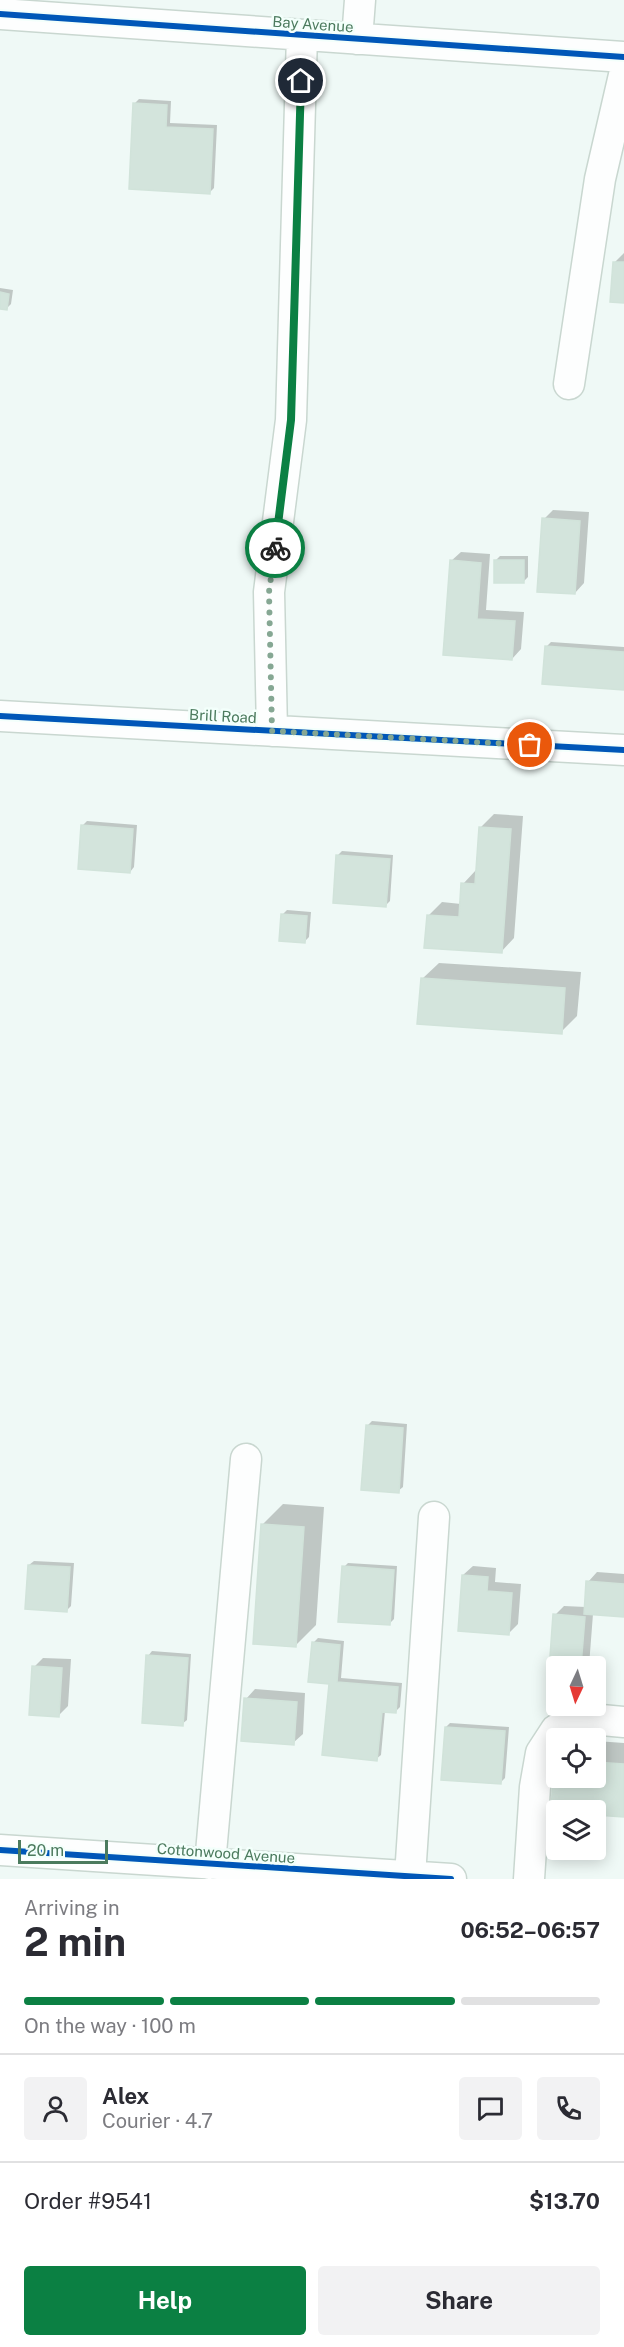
<!DOCTYPE html>
<meta charset="utf-8">
<style>
body{margin:0;font-family:"Public Sans",sans-serif;background:#f2f2f3;color:#2b2b33;height:100vh;display:flex;flex-direction:column;font-size:22px;white-space:nowrap}
*{box-sizing:border-box;margin:0}
p{font-size:20px;color:#7c7c81}
.icon{flex:none;width:33px;height:33px;fill:none;stroke:currentColor;stroke-width:2;stroke-linecap:round;stroke-linejoin:round}
.map{position:relative;height:1879px;overflow:hidden}
.panel{display:flex;flex-direction:column;background:#fff;flex:1}
.panel>*{flex:none}
.needle{width:39px;rotate:184deg}
.tools{position:absolute;left:546px;top:1656px;display:grid;gap:12px}
.tools a{display:grid;place-items:center;width:60px;height:60px;border-radius:6px;background:#fff;box-shadow:0 3px 15px #0003;font-size:30px}
.scale{position:absolute;left:18px;bottom:15px;width:90px;box-sizing:border-box;padding-left:6px;border:3px solid #4c7b5e;border-top:0;font-size:16px;line-height:21px;white-space:nowrap;color:#4c7b5e;-webkit-text-stroke:4px #f3fffb;paint-order:stroke}
.pin{position:absolute;display:grid;place-items:center;width:51px;height:51px;color:#fff;margin:-26px;border:3px solid #fff;border-radius:50%;box-shadow:0 2px 6px #0007}
.courier{position:absolute;display:grid;place-items:center;width:60px;height:60px;margin:-30px;border:4px solid #0b8043;border-radius:50%;background:#fff;color:#222;box-shadow:0 2px 8px #0007}
.head em{font-style:normal;font-weight:700}
.head div{display:flex;flex-direction:column-reverse}
.head{display:flex;align-items:center;justify-content:space-between;height:102px;padding:0 24px}
h1{font-size:39px;font-weight:700;line-height:45px}
.bar{display:grid;grid-template-columns:repeat(4,1fr);gap:9px 6px;align-content:center;height:72px;padding:0 24px}
.bar i{height:8px;border-radius:4px;background:#e1e1e2}
.bar .on{background:#0b8043}
.bar p{grid-column:span 4}
.line{display:flex;align-items:center;gap:15px;padding:0 24px;border-top:2px solid #e1e1e2}
.line div{flex:1}
.round{display:grid;place-items:center;flex:none;width:63px;height:63px;border-radius:6px;background:#f2f2f3}
.action{display:flex;gap:12px;margin-top:auto;padding:12px 24px}
.action a{flex:1;height:69px;border-radius:6px;background:#0b8043;color:#fff;font-size:24px;font-weight:700;line-height:69px;text-align:center}
.action a+a{background:#f2f2f3;color:#2b2b33}
.map>svg:first-child{display:block}
.shadow{fill:#0003}
.building{fill:#d3e4dc;stroke:#d1e3da;stroke-width:1.5}
.lines{fill:none;stroke-linecap:round;stroke-linejoin:round}
.minor-casing{stroke:#c9d7d0;stroke-width:33}
.minor{stroke:#fdfefe;stroke-width:30}
.cycleway-casing{stroke:#f3fffb;stroke-width:10}
.cycleway{stroke:#0057b8;stroke-width:6}
.done{stroke:#85a793;stroke-width:6;stroke-dasharray:0 10.8}
.route{stroke:#0b8043;stroke-width:8}
.labels{text-anchor:middle;dominant-baseline:central;stroke-width:5;stroke-linejoin:round;paint-order:stroke}
.street-label{font-size:15px;fill:#4c7b5e;stroke:#f3fffb}
</style>
<div class="map">
<svg width="624" height="1879" viewBox="0 0 624 1879">
<rect width="100%" height="100%" fill="#eff9f6"/>
<path class="shadow" d="M 139,99 L 171,101 L 170,123 L 217,125 L 214,188 L 210,192 L 134,104 Z
M 624,253 L 624,301 L 615,262 Z
M 0,288 L 13,290 L 11,304 L 7,308 L 0,308 Z
M 553,510 L 589,512 L 584,583 L 575,593 L 544,519 Z
M 461,552 L 490,554 L 486,610 L 524,612 L 521,649 L 512,659 L 445,654 L 451,561 Z
M 500,556 L 528,556 L 528,577 L 523,582 L 495,561 Z
M 551,642 L 624,647 L 624,688 L 546,647 Z
M 494,814 L 523,816 L 514,938 L 501,952 L 428,916 L 442,902 L 461,904 L 463,884 L 476,870 L 481,827 Z
M 87,821 L 137,825 L 134,867 L 130,872 L 82,826 Z
M 342,851 L 393,855 L 390,901 L 386,905 L 337,856 Z
M 287,910 L 311,912 L 309,937 L 304,942 L 283,914 Z
M 439,963 L 581,972 L 577,1016 L 561,1032 L 422,979 Z
M 372,1421 L 407,1424 L 403,1487 L 398,1491 L 367,1426 Z
M 283,1504 L 324,1507 L 316,1625 L 295,1646 L 263,1524 Z
M 34,1561 L 74,1563 L 71,1606 L 67,1610 L 29,1565 Z
M 348,1563 L 397,1566 L 394,1619 L 389,1624 L 344,1567 Z
M 473,1566 L 496,1568 L 495,1582 L 521,1584 L 518,1624 L 509,1633 L 463,1575 Z
M 597,1572 L 624,1574 L 624,1616 L 593,1614 L 589,1666 L 556,1666 L 556,1684 L 550,1683 L 555,1615 L 564,1606 L 586,1607 L 588,1582 Z
M 318,1638 L 344,1641 L 341,1678 L 402,1683 L 400,1707 L 396,1711 L 385,1711 L 381,1755 L 376,1759 L 313,1643 Z
M 152,1651 L 191,1654 L 187,1720 L 182,1724 L 148,1656 Z
M 43,1658 L 71,1659 L 68,1706 L 58,1716 L 34,1667 Z
M 255,1689 L 305,1693 L 303,1734 L 293,1743 L 246,1699 Z
M 450,1723 L 509,1727 L 505,1778 L 501,1782 L 446,1727 Z
M 596,1741 L 624,1743 L 624,1816 L 596,1814 L 596,1810 L 552,1811 L 556,1760 L 556,1778 L 596,1778 Z"/>
<path class="building" d="M 133,103 L 167,105 L 166,127 L 213,129 L 210,194 L 129,189 Z
M 613,262 L 624,262 L 624,303 L 610,302 Z
M 0,292 L 9,294 L 7,310 L 0,309 Z
M 542,518 L 580,521 L 575,594 L 537,592 Z
M 450,560 L 481,563 L 477,619 L 515,621 L 512,660 L 443,655 Z
M 494,560 L 524,560 L 524,583 L 494,583 Z
M 545,646 L 624,652 L 624,690 L 542,684 Z
M 81,825 L 133,829 L 130,873 L 78,869 Z
M 479,827 L 511,829 L 502,953 L 424,948 L 427,915 L 459,917 L 461,883 L 475,884 Z
M 336,855 L 390,859 L 386,907 L 333,903 Z
M 281,914 L 307,916 L 305,943 L 279,941 Z
M 421,978 L 565,988 L 562,1034 L 417,1024 Z
M 366,1425 L 403,1428 L 399,1493 L 361,1490 Z
M 261,1524 L 304,1527 L 296,1647 L 253,1644 Z
M 28,1565 L 70,1567 L 67,1612 L 25,1609 Z
M 342,1566 L 394,1570 L 390,1625 L 338,1622 Z
M 462,1575 L 488,1577 L 487,1591 L 512,1593 L 509,1635 L 458,1631 Z
M 586,1581 L 624,1584 L 624,1617 L 584,1614 Z
M 553,1614 L 585,1617 L 581,1666 L 556,1666 L 556,1685 L 548,1685 Z
M 312,1642 L 340,1645 L 337,1682 L 398,1687 L 396,1713 L 382,1712 L 377,1761 L 322,1755 L 329,1684 L 308,1682 Z
M 146,1655 L 188,1658 L 183,1726 L 142,1723 Z
M 32,1666 L 62,1668 L 59,1717 L 29,1715 Z
M 244,1698 L 297,1702 L 294,1745 L 241,1741 Z
M 445,1727 L 505,1731 L 501,1784 L 441,1780 Z
M 554,1759 L 556,1759 L 556,1778 L 596,1778 L 596,1762 L 624,1764 L 624,1817 L 596,1815 L 596,1810 L 551,1812 Z"/>
<g class="lines">
<defs>
<path id="minor" d="M 0,14 L 624,57
M 357,39 L 360,0
M 569,384 L 600,179 L 624,75
M 0,716 L 624,750
M 272,731 L 269,592 L 291,420 L 302,35
M 0,1850 L 451,1879
M 210,1864 L 246,1459
M 410,1876 L 434,1517
M 529,1879 L 535,1787 L 541,1753 L 556,1730 L 580,1718 L 624,1722"/>
</defs>
<use href="#minor" class="minor-casing"/>
<use href="#minor" class="minor"/>
<defs>
<path id="cycleway" d="M 0,14 L 624,57
M 0,716 L 624,750
M 0,1850 L 451,1879"/>
</defs>
<use href="#cycleway" class="cycleway-casing"/>
<use href="#cycleway" class="cycleway"/>
</g>
<g class="lines">
<path class="done" d="M 275,548 L 269,592 L 272,731 L 530,745"/>
<path class="route" d="M 275,548 L 291,420 L 301,81"/>
</g>
<g class="labels">
<g class="street-label">
<text transform="translate(313 24) rotate(4)">Bay Avenue</text>
<text transform="translate(223 716) rotate(3)">Brill Road</text>
<text transform="translate(226 1853) rotate(4)">Cottonwood Avenue</text>
</g>
</g>
</svg>
<div class="tools">
<a><svg class="needle" viewBox="-14 -14 28 28"><path d="M0-13l5 13h-10z" fill="#e53935"/><path d="M0 13l5-13h-10z" fill="#7c7c81"/></svg></a>
<a><svg class="icon" aria-label="locate" viewBox="0 0 24 24"><circle cx="12" cy="12" r="6"/><path d="M12 2v4M12 18v4M2 12h4M18 12h4"/></svg></a>
<a><svg class="icon" aria-label="layers" viewBox="0 0 24 24"><path d="M12 4l9 5-9 5-9-5zM3 14l9 5 9-5"/></svg></a>
</div>
<div class="scale">20 m</div>
<div class="pin" style="left:530px;top:745px;background:#ea580c"><svg class="icon" aria-label="bag" viewBox="0 0 24 24"><path d="M5 8h14l-1 12H6zM9 8a3 3 0 0 1 6 0"/></svg></div>
<div class="pin" style="left:301px;top:81px;background:#1f2937"><svg class="icon" aria-label="home" viewBox="0 0 24 24"><path d="M3 11l9-7 9 7M6 9v11h12V9"/></svg></div>
<div class="courier" style="left:275px;top:548px"><svg class="icon" aria-label="bike" viewBox="0 0 24 24"><circle cx="6" cy="16" r="4"/><circle cx="18" cy="16" r="4"/><path d="M6 16l4-8h5l3 8M10 8l3 8H6M13 5h3"/></svg></div>
</div>
<section class="panel">
<div class="head"><div><h1>2 min</h1><p>Arriving in</p></div><em>06:52–06:57</em></div>
<div class="bar"><i class="on"></i><i class="on"></i><i class="on"></i><i></i><p>On the way · 100 m</p></div>
<div class="line" style="height:108px"><a class="round"><svg class="icon" aria-label="person" viewBox="0 0 24 24"><circle cx="12" cy="8" r="4"/><path d="M4 21q1-7 8-7t8 7"/></svg></a><div><b>Alex</b><p>Courier · 4.7</p></div><a class="round"><svg class="icon" aria-label="chat" viewBox="0 0 24 24"><path d="M4 5h16v11H9l-5 4z"/></svg></a><a class="round"><svg class="icon" aria-label="phone" viewBox="0 0 24 24"><path d="M5 4h4l2 5-3 2q2 4 5 5l2-3 5 2v4C11 20 4 13 5 4z"/></svg></a></div>
<div class="line" style="height:78px"><div>Order #9541</div><b>$13.70</b></div>
<div class="action"><a>Help</a><a>Share</a></div>
</section>
